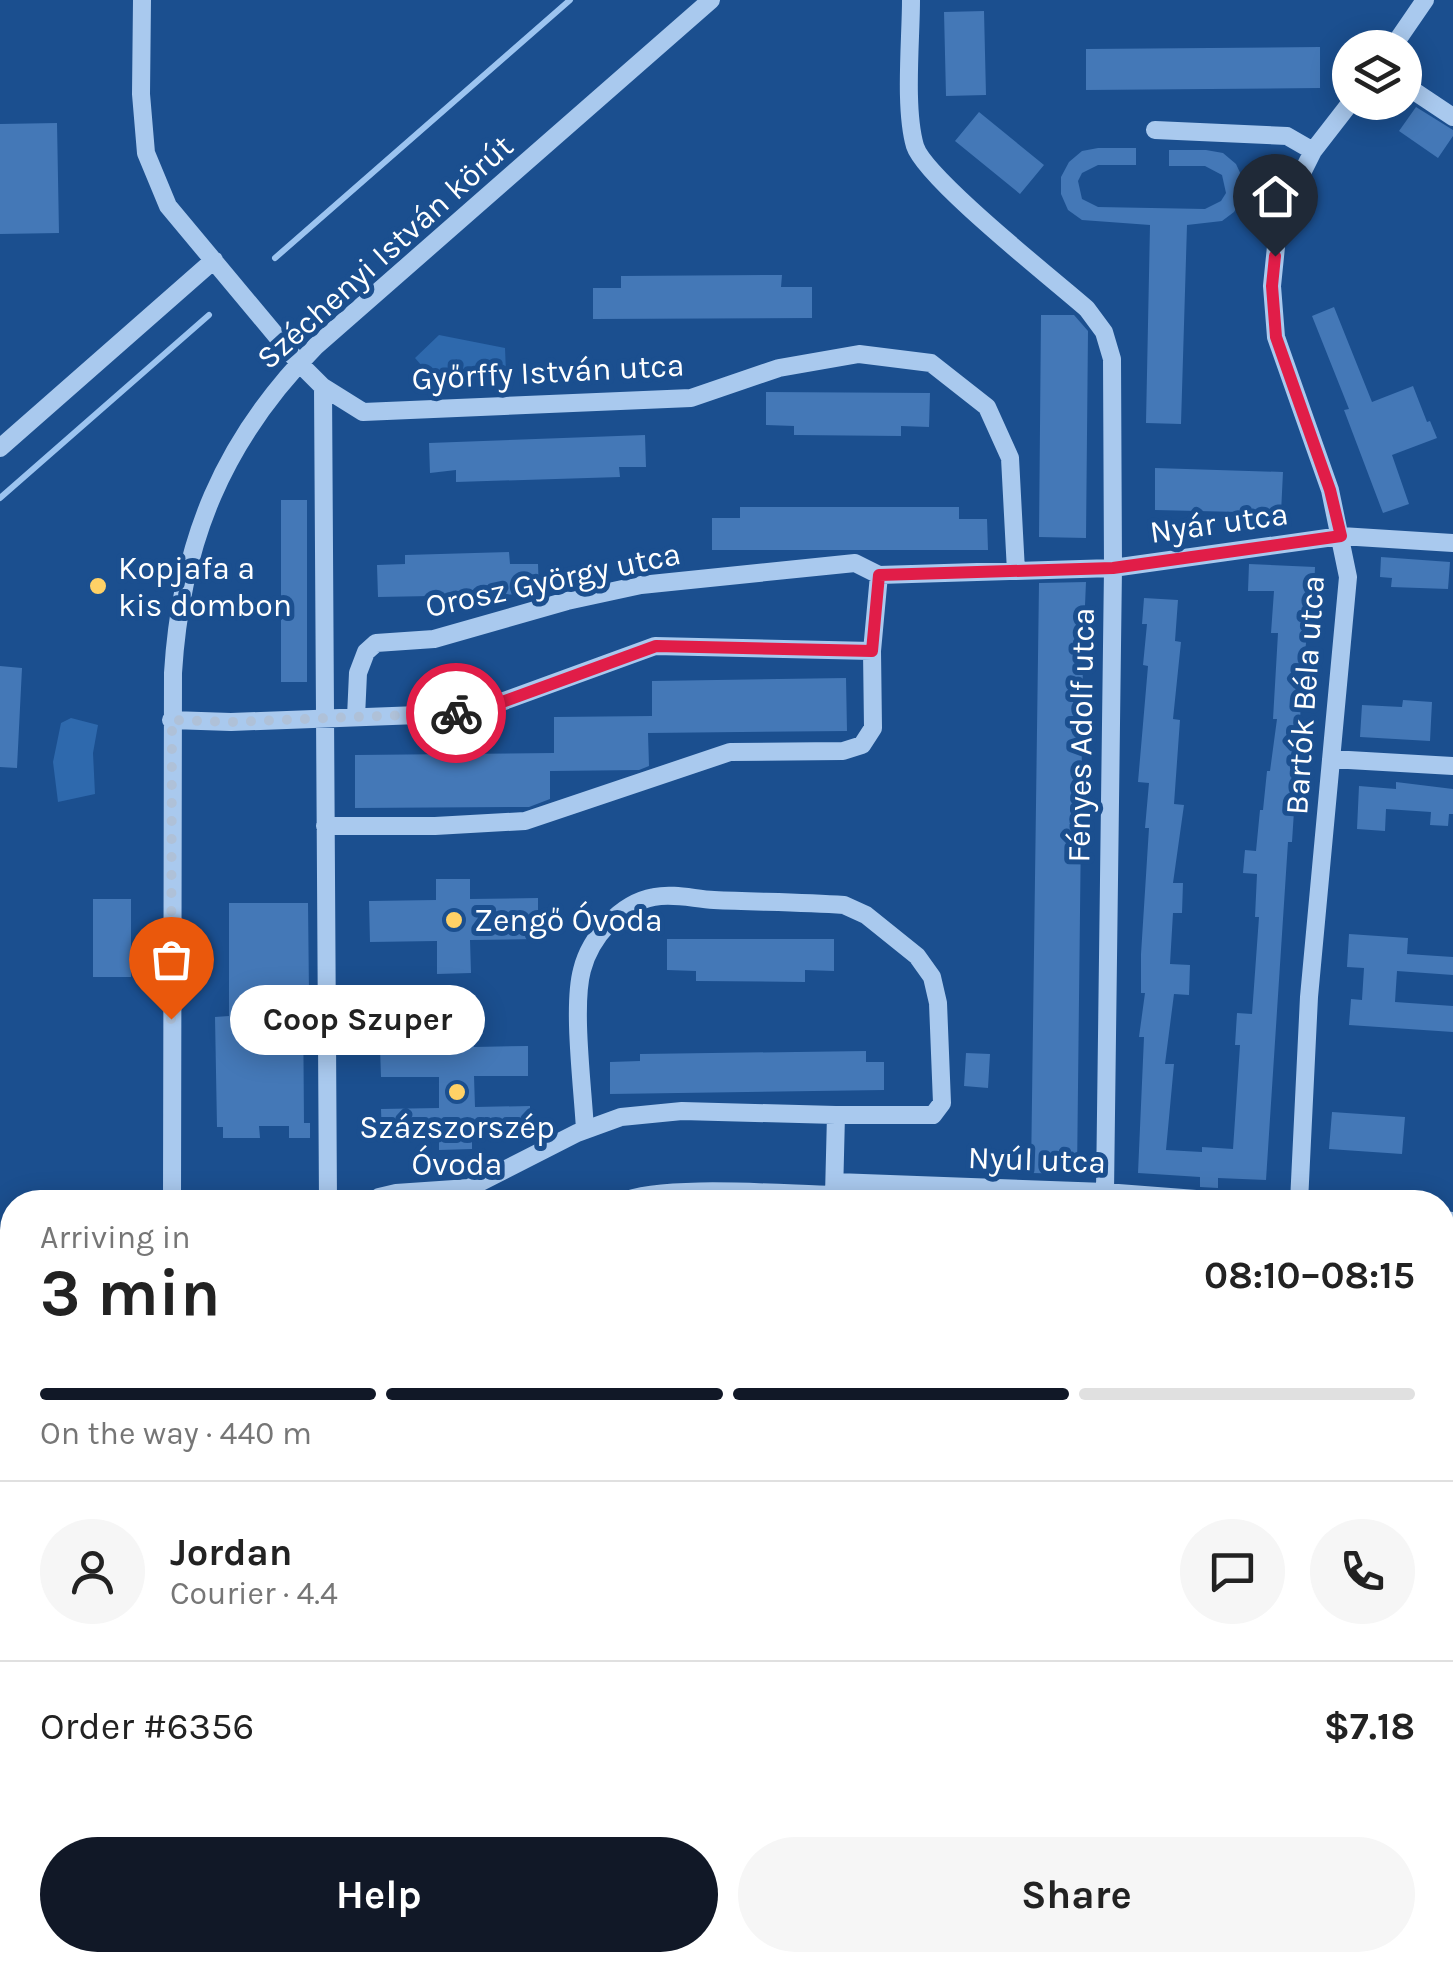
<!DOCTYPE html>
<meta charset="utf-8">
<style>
body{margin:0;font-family:Karla,sans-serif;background:#f6f6f6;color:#222;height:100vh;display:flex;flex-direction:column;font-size:38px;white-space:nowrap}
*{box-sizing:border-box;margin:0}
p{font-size:32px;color:#767676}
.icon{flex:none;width:55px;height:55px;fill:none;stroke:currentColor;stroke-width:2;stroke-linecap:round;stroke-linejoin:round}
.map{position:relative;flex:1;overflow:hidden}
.details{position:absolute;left:0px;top:1190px;width:1455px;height:782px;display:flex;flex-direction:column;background:#fff;border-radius:40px 40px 0 0;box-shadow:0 5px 25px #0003}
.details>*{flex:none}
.tools{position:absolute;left:1332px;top:30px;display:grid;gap:20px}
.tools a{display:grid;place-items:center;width:90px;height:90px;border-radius:50%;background:#fff;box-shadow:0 5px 25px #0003;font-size:50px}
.pin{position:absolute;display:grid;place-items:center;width:85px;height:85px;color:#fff;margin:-102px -42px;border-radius:50% 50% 50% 0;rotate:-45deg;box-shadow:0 0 10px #0007}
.pin .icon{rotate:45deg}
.courier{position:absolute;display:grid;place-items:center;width:100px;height:100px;margin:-50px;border:8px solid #e11d48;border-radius:50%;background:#fff;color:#222;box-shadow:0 2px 12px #0007}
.bubble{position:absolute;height:70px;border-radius:35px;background:#fff;box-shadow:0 5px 25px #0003;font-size:32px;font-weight:700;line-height:70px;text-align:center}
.headline em{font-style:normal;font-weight:700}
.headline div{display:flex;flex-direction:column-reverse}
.headline{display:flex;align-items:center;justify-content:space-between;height:170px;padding:0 40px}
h1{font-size:65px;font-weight:700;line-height:75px}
.bar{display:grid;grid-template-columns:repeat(4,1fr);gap:15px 10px;align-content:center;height:120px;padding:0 40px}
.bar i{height:12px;border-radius:8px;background:#e0e0e0}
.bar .selected{background:#111827}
.bar p{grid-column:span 4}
.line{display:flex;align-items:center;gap:25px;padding:0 40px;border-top:2px solid #e0e0e0}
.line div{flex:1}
.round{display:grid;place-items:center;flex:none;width:105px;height:105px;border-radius:52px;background:#f6f6f6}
.button{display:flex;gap:20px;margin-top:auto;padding:20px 40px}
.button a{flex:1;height:115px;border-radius:60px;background:#111827;color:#fff;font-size:40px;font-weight:700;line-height:115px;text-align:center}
.button a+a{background:#f6f6f6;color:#222}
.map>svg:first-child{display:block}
.green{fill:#2e69ad}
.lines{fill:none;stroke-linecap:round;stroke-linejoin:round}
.stream{stroke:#9cc4f0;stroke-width:6}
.building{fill:#4478b7}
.minor{stroke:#a9c9ee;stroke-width:18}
.done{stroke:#afc1d8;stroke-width:10;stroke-dasharray:0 18}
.route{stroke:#e11d48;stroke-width:12}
.poi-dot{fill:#ffd166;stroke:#1b4f8f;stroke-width:4}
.labels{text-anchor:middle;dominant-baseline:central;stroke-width:10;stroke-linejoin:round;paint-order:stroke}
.street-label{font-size:32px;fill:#fff;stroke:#1b4f8f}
.poi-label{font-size:32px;fill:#fff;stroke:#1b4f8f;text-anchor:start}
</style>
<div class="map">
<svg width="1453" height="1972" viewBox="0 0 1453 1972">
<rect width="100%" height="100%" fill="#1b4f8f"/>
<path class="green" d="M 439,335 L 505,348 L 506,373 L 436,382 L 415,358 Z
M 71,718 L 98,725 L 93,753 L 95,794 L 58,802 L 53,762 L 61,723 Z"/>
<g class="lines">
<path class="stream" d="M 275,258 L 570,0
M 0,498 L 209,315
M 1212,1972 L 1214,1960"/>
</g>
<path class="building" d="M 984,11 L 986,95 L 946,96 L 944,12 Z
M 1320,47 L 1320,88 L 1086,90 L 1086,49 Z
M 1416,107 L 1453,130 L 1453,136 L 1438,158 L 1399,131 Z
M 979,112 L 1044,165 L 1020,194 L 955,141 Z
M 57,123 L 59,233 L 0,234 L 0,124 Z
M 1098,148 L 1136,148 L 1136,165 L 1098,165 L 1082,173 L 1078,181 L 1082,199 L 1098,207 L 1205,209 L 1221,201 L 1226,193 L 1222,175 L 1205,166 L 1169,166 L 1169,150 L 1206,150 L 1223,153 L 1236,164 L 1243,179 L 1242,198 L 1234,212 L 1222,221 L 1187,225 L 1181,424 L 1146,423 L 1150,225 L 1082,220 L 1068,210 L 1061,194 L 1061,177 L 1069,162 L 1082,151 Z
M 782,275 L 781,287 L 812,287 L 812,318 L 593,319 L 593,288 L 621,288 L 621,276 Z
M 1334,307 L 1372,402 L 1413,386 L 1427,422 L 1430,421 L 1437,438 L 1392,455 L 1409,504 L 1383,513 L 1344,410 L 1349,409 L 1312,316 Z
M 1041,315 L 1074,315 L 1088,331 L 1086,538 L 1039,537 Z
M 766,392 L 930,393 L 929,427 L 901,426 L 901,436 L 794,435 L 794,426 L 766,425 Z
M 645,435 L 646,467 L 619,467 L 620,477 L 456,482 L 456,470 L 430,473 L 429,443 Z
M 1155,468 L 1283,472 L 1281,513 L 1155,510 Z
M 281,500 L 307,500 L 307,682 L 281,682 Z
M 740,507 L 959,507 L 959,519 L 987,519 L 988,550 L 712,550 L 712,518 L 740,518 Z
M 509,552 L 510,564 L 538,564 L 539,594 L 378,597 L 377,565 L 405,564 L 405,555 Z
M 1381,557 L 1450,562 L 1448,589 L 1391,587 L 1392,578 L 1380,577 Z
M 1249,564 L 1315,567 L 1314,593 L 1311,593 L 1303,673 L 1292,842 L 1288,842 L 1266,1180 L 1218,1178 L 1218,1188 L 1200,1187 L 1200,1177 L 1138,1173 L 1144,1037 L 1139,1037 L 1145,993 L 1141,993 L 1141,954 L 1149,828 L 1145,828 L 1149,783 L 1138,782 L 1148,666 L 1143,665 L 1147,624 L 1142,624 L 1144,598 L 1178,600 L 1175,641 L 1181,642 L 1173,719 L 1180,720 L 1174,804 L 1184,805 L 1173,883 L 1183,883 L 1182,913 L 1173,913 L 1170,964 L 1190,965 L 1189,995 L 1174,994 L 1165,1064 L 1174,1064 L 1166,1150 L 1202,1152 L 1202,1147 L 1233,1149 L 1240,1045 L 1235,1045 L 1237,1013 L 1252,1014 L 1259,917 L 1255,917 L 1257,874 L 1243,873 L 1245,850 L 1256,851 L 1260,810 L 1263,810 L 1267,771 L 1270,771 L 1277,719 L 1273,719 L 1278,633 L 1271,633 L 1274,591 L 1248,591 Z
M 1086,582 L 1083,652 L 1077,1174 L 1031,1173 L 1039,583 Z
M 0,666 L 22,668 L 17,768 L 0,767 Z
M 846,678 L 847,731 L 648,733 L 649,766 L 639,770 L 550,771 L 550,799 L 529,807 L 355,808 L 355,755 L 554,753 L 554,717 L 652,716 L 652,681 Z
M 1403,700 L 1432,702 L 1430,741 L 1360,737 L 1362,705 L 1402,707 Z
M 1396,782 L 1453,789 L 1453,814 L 1449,814 L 1448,826 L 1430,825 L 1431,812 L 1386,809 L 1385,831 L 1357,829 L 1359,786 L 1396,789 Z
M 436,879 L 470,879 L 470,899 L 538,898 L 538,939 L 470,940 L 471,973 L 437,974 L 437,941 L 370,942 L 369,901 L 436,900 Z
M 93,899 L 131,899 L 131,977 L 93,977 Z
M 229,903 L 308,903 L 309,995 L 303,995 L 304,1123 L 310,1123 L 310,1138 L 289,1138 L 289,1126 L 259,1126 L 260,1138 L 223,1138 L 223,1127 L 217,1127 L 215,1017 L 229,1016 Z
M 1349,934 L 1408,938 L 1407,954 L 1453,957 L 1453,975 L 1397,971 L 1395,1002 L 1453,1006 L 1453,1032 L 1349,1025 L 1351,999 L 1362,1000 L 1364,968 L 1347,967 Z
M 667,939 L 834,939 L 834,971 L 805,970 L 805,982 L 696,981 L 696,971 L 667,970 Z
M 474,1019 L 474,1047 L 528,1046 L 528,1076 L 474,1076 L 475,1107 L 530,1106 L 530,1137 L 472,1138 L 472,1149 L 439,1150 L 439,1138 L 382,1139 L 381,1109 L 439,1108 L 439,1077 L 381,1077 L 380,1047 L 438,1047 L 438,1020 Z
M 866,1051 L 866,1062 L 884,1062 L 884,1090 L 610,1094 L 610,1062 L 640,1061 L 640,1054 Z
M 966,1053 L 990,1054 L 988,1088 L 964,1086 Z
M 1332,1112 L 1405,1117 L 1402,1154 L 1329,1149 Z"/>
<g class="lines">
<path class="minor" d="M 142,0 L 141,94 L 146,153 L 168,206 L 299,363 L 323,387 L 363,412 L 691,398 L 779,368 L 859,354 L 931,363 L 987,407 L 1010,458 L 1016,571
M 911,0 C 911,40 904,108 915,146 C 925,178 1054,280 1087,309 L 1104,332 L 1112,359 L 1113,568 L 1105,1192
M 1392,48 L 1425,0
M 1405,85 L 1453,117
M 1155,130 L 1287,136 L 1313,151
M 323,387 L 328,1202
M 0,448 L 214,260
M 356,717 L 358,673 L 366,652 L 376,643 L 434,639 L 567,601 L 641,585 L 855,563 L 879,575 L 1113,568 L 1341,536 L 1453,543
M 171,720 L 231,722 L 471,713 L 655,646 L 872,651 L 879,575
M 1331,759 L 1453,766
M 325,826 L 435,826 L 525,821 L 730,752 L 843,751 L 862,745 L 873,728 L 872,651
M 585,1130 C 583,1089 572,1007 582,970 C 590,938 620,903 654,897 C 674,893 694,899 714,900 C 758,902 801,902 844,905 L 866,915 L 917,956 L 932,977 L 938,1003 L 942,1103 L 933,1115 L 836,1115
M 836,1182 L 1105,1192 L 1235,1202
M 172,1202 L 173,673 C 181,542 223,440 316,346 L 711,0
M 372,1202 L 379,1197 L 396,1193 L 469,1188 L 577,1133 L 621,1117 L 682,1111 L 836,1115 L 834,1195 C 781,1194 666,1184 620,1202
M 1299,1202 L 1309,997 L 1348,577 L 1330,490 L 1276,337 L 1272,286 L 1278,227 L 1296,185 L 1313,151 L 1351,102
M 1442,1220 L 1453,1221
M 0,1275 L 12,1274
M 0,1383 L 12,1383
M 0,1543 L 12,1543
M 0,1836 L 12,1837
M 1442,1888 L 1453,1889
M 0,1938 L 12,1938
M 335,1960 L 341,1972
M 565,1960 L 591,1972
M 1065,1960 L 1065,1972
M 1118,1960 L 1118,1972
M 173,1972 L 174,1960
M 951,1972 L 953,1960
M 1266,1972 L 1267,1960
M 1321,1972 L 1322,1960
M 1377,1972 L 1378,1960
M 1427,1972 L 1428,1960"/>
</g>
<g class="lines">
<path class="done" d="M 171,1019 L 172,720 L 230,722 L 456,713"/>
<path class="route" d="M 456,713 L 472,713 L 656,646 L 872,651 L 879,575 L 1113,568 L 1341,536 L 1330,490 L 1276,337 L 1272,286 L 1275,256"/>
</g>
<g class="poi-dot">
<circle cx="98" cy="586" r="10"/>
<circle cx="454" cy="920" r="10"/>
<circle cx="457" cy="1092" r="10"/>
</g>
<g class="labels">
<g class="street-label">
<text transform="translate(385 252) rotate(-42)">Széchenyi István körút</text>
<text transform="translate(548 372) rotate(-3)">Győrffy István utca</text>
<text transform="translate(1219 523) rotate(-8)">Nyár utca</text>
<text transform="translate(553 580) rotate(-12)">Orosz György utca</text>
<text transform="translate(1305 695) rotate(-86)">Bartók Béla utca</text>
<text transform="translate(1081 735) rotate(-89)">Fényes Adolf utca</text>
<text transform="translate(1037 1160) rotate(2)">Nyúl utca</text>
</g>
<g class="poi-label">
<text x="118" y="568">Kopjafa a<tspan x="118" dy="37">kis dombon</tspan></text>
<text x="474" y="920">Zengő Óvoda</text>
<text x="457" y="1127" text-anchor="middle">Százszorszép<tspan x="457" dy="37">Óvoda</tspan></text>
</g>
</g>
</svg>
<div class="tools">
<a><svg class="icon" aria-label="layers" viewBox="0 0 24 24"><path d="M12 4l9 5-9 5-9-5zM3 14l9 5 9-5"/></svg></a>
</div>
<div class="pin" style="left:171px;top:1019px;background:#ea580c"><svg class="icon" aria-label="bag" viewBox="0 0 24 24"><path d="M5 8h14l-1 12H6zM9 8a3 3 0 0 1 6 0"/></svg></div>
<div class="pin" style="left:1275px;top:256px;background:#1f2937"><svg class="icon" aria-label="home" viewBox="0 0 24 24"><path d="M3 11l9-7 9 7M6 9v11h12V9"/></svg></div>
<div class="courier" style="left:456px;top:713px"><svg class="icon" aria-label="bike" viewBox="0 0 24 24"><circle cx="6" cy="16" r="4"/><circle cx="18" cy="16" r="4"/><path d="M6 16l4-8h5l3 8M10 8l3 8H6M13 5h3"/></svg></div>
<div class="bubble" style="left:230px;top:985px;width:255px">Coop Szuper</div>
<section class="details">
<div class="headline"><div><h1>3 min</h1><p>Arriving in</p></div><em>08:10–08:15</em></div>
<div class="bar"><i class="selected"></i><i class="selected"></i><i class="selected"></i><i></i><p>On the way · 440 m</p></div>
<div class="line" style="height:180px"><a class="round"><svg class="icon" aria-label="person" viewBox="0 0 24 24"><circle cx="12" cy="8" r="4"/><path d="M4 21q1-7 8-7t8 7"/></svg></a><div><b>Jordan</b><p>Courier · 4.4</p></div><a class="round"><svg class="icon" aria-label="chat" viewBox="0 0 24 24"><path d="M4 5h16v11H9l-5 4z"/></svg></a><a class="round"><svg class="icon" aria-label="phone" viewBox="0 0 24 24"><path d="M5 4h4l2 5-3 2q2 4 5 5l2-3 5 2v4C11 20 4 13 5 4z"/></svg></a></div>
<div class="line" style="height:130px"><div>Order #6356</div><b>$7.18</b></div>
<div class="button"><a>Help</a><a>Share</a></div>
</section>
</div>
